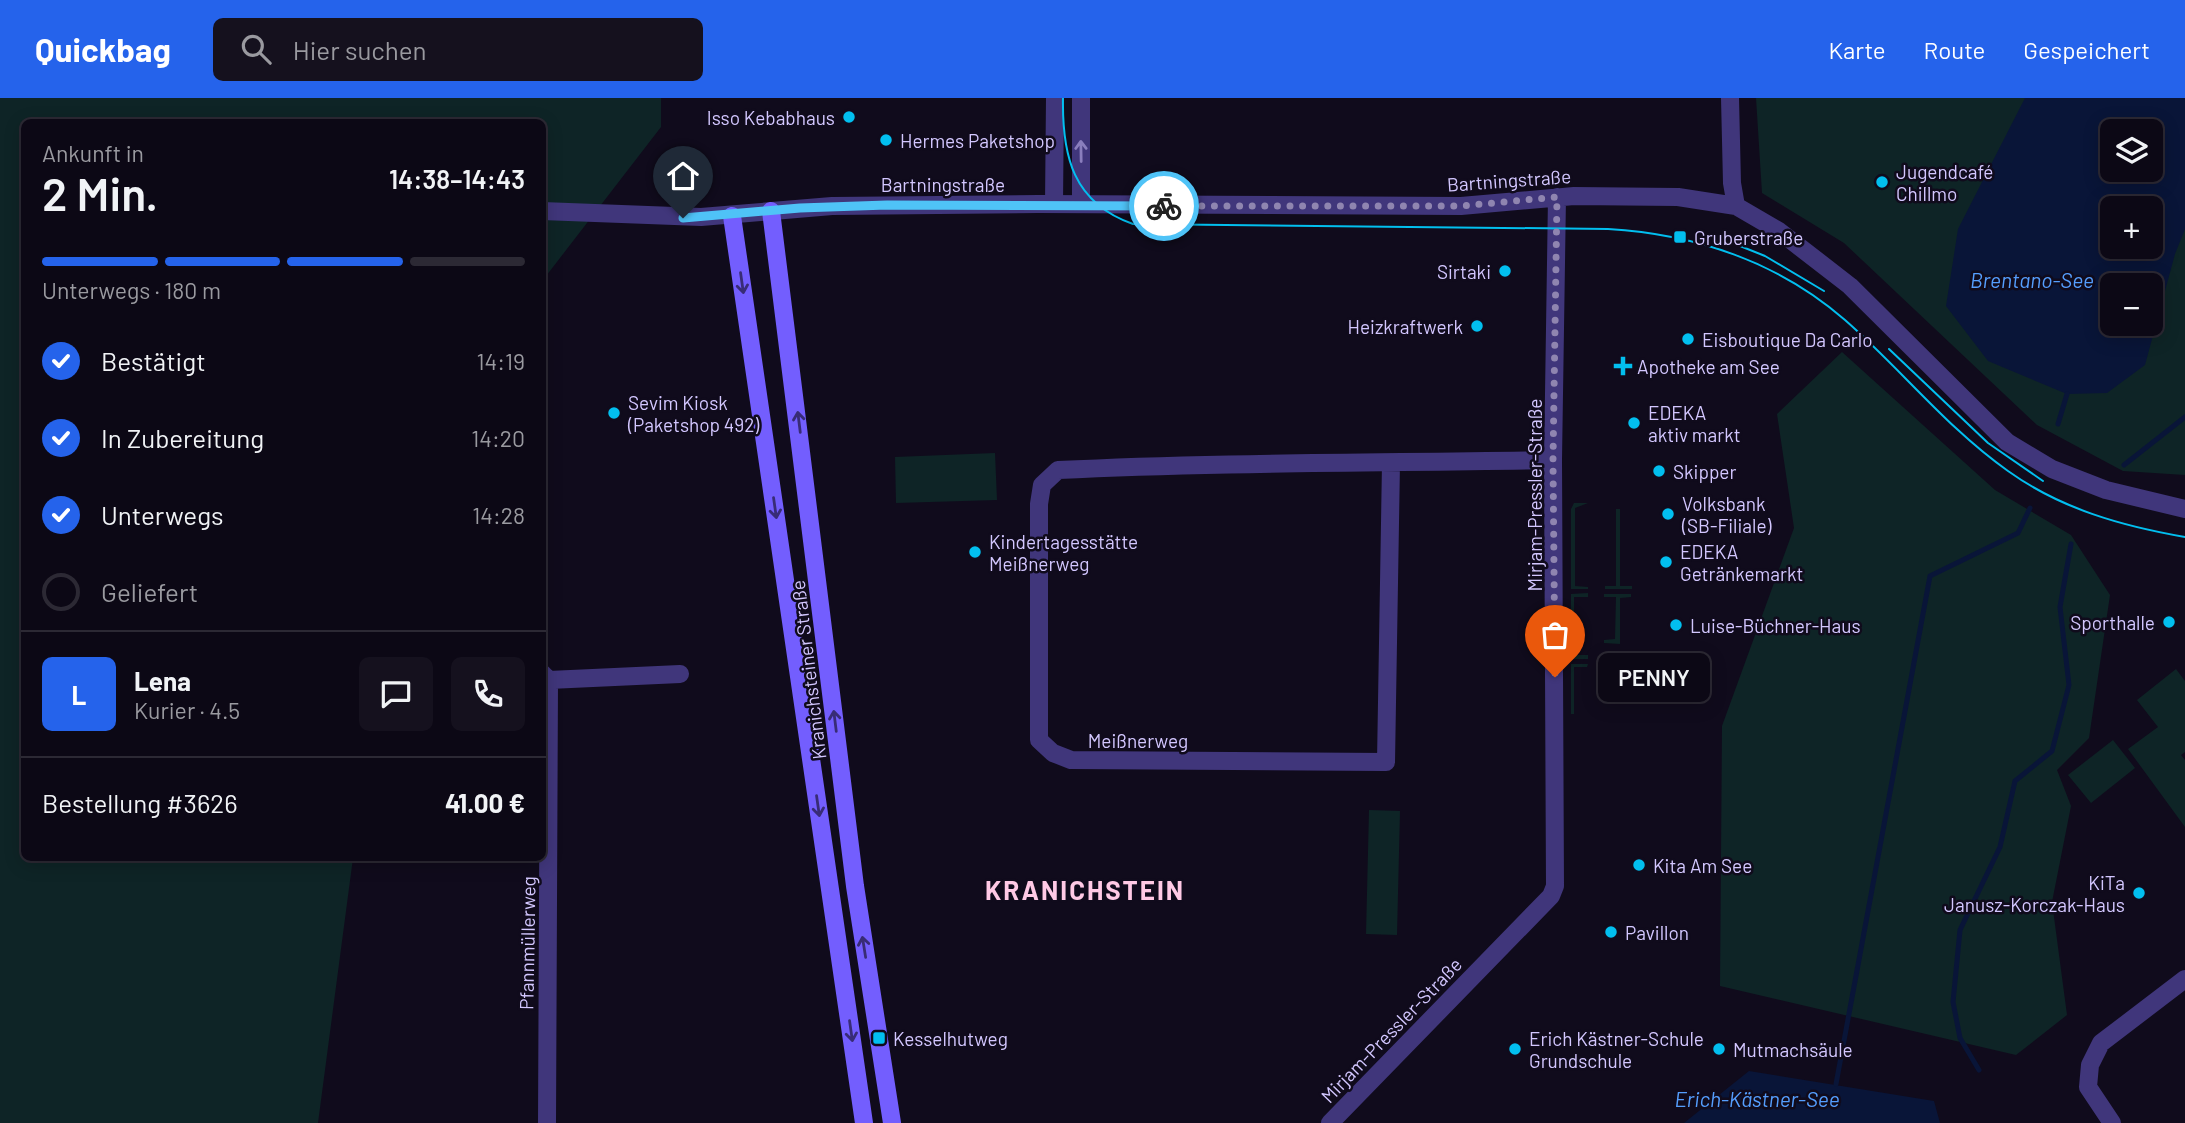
<!DOCTYPE html>
<html lang="de">
<meta charset="utf-8">
<style>
body{margin:0;font-family:Barlow,sans-serif;background:#15111e;color:#f1f3f6;height:100vh;display:flex;flex-direction:column;font-size:26px;white-space:nowrap}
*{box-sizing:border-box;margin:0}
p{font-size:23px;color:#9a9aa0}
.icon{flex:none;width:38px;height:38px;fill:none;stroke:currentColor;stroke-width:2;stroke-linecap:round;stroke-linejoin:round}
.map{position:relative;flex:1;overflow:hidden}
.details{position:absolute;left:21px;top:21px;width:525px;height:742px;display:flex;flex-direction:column;background:#0c0815;border-radius:10px;box-shadow:0 4px 18px #0003,0 0 0 2px #2c2934}
.details>*{flex:none}
.buttons{position:absolute;left:2100px;top:21px;display:grid;gap:14px}
.buttons a{display:grid;place-items:center;width:63px;height:63px;border-radius:10px;background:#0c0815;box-shadow:0 4px 18px #0003,0 0 0 2px #2c2934;font-size:35px}
.pin{position:absolute;display:grid;place-items:center;width:60px;height:60px;color:#fff;margin:-72px -30px;border-radius:50% 50% 50% 0;rotate:-45deg;box-shadow:0 0 7px #0007}
.pin .icon{rotate:45deg}
.courier{position:absolute;display:grid;place-items:center;width:70px;height:70px;margin:-35px;border:5px solid #4fc3f7;border-radius:50%;background:#fff;color:#222;box-shadow:0 2px 9px #0007}
.bubble{position:absolute;height:49px;border-radius:10px;background:#0c0815;box-shadow:0 4px 18px #0003,0 0 0 2px #2c2934;font-size:23px;font-weight:600;line-height:49px;text-align:center}
.overview em{font-style:normal;font-weight:600}
.overview div{display:flex;flex-direction:column-reverse}
.overview{display:flex;align-items:center;justify-content:space-between;height:119px;padding:0 21px}
h1{font-size:46px;font-weight:600;line-height:52px}
.bar{display:grid;grid-template-columns:repeat(4,1fr);gap:10px 7px;align-content:center;height:84px;padding:0 21px}
.bar i{height:9px;border-radius:5px;background:#2c2934}
.bar .selected{background:#2563eb}
.bar p{grid-column:span 4}
.line{display:flex;align-items:center;gap:18px;padding:0 21px;border-top:2px solid #2c2934}
.line div{flex:1}
.round{display:grid;place-items:center;flex:none;width:74px;height:74px;border-radius:10px;background:#15111e}
ol{padding:0 21px;list-style:none}
li{display:flex;align-items:center;gap:21px;height:77px}
li p{margin-inline-start:auto}
li .icon{padding:7px;border-radius:50%;background:#2563eb;color:#fff;stroke-width:4}
li:last-child{color:#9a9aa0}
li i{width:38px;height:38px;border:4px solid #2c2934;border-radius:50%}
header{display:flex;align-items:center;gap:42px;box-sizing:border-box;height:98px;padding:0 35px;background:#2563eb;color:#fff}
header strong{font-size:33px}
nav{display:flex;gap:38px;margin-inline-start:auto;font-size:24px}
.search{width:490px;height:63px;background:#15111e;display:flex;align-items:center;gap:18px;box-sizing:border-box;padding:0 24px;border-radius:10px;color:#9a9aa0;font-size:26px}
.map>svg:first-child{display:block}
.green{fill:#0e2426;fill-rule:evenodd}
.water{fill:#091538;fill-rule:evenodd}
.lines{fill:none;stroke-linecap:round;stroke-linejoin:round}
.stream{stroke:#091538;stroke-width:5}
.street{stroke:#40367b;stroke-width:18}
.secondary{stroke:#735efe;stroke-width:18}
.tram{stroke:#02bfef;stroke-width:2}
.oneway{stroke:#8a7ebd}
.oneway2{stroke:#382c76}
.done{stroke:#8f85b0;stroke-width:7;stroke-dasharray:0 12.6}
.route{stroke:#4fc3f7;stroke-width:9}
.poi-dot{fill:#02bfef;stroke:#100b1c;stroke-width:2.5}
.labels{text-anchor:middle;dominant-baseline:central;stroke-width:5;stroke-linejoin:round;paint-order:stroke}
.poi-label{font-size:19px;fill:#d3c7ff;stroke:#100b1c;text-anchor:start}
.street-label{font-size:19px;fill:#d3c7ff;stroke:#100b1c}
.water-label{font-size:21px;font-style:italic;fill:#559efe;stroke:#100b1c}
.district-label{font-size:26px;font-weight:bold;letter-spacing:2px;fill:#ffc9e5;stroke:#100b1c}
</style>
<header>
<strong>Quickbag</strong>
<div class="search"><svg class="icon" aria-label="search" viewBox="0 0 24 24"><circle cx="10" cy="10" r="6"/><path d="M15 15l6 6"/></svg>Hier suchen</div>
<nav><a>Karte</a><a>Route</a><a>Gespeichert</a></nav>
</header>
<div class="map">
<svg width="2185" height="1025" viewBox="0 0 2185 1025">
<rect width="100%" height="100%" fill="#100b1c"/>
<path class="green" d="M 0,0 L 661,0 L 661,29 L 543,182 L 542,24 L 24,24 L 24,760 L 353,760 L 318,1025 L 0,1025 Z
M 1756,0 L 2185,0 L 2185,377 L 2123,373 L 2037,327 L 1844,145 L 1762,95 ZM 2112,33 L 2151,33 L 2151,72 L 2112,72 ZM 2112,110 L 2151,110 L 2151,149 L 2112,149 ZM 2112,187 L 2151,187 L 2151,226 L 2112,226 Z
M 1842,254 L 1995,392 L 2071,437 L 2110,497 L 2089,640 L 2057,672 L 2071,708 L 2052,804 L 2067,917 L 2016,957 L 1720,888 L 1722,628 L 1794,430 L 1777,316 Z
M 995,355 L 997,402 L 896,405 L 895,359 Z
M 1574,405 L 1588,405 L 1575,410 L 1575,488 L 1588,489 L 1588,491 L 1571,491 L 1571,411 Z
M 1616,411 L 1620,411 L 1620,488 L 1632,488 L 1632,491 L 1605,491 L 1605,488 L 1616,488 Z
M 1588,495 L 1588,499 L 1574,499 L 1574,557 L 1588,557 L 1588,561 L 1571,561 L 1571,496 Z
M 1604,496 L 1631,496 L 1631,499 L 1620,500 L 1620,546 L 1604,545 L 1604,542 L 1615,541 L 1616,499 L 1604,499 Z
M 1571,566 L 1588,566 L 1587,569 L 1574,569 L 1574,616 L 1571,616 Z
M 2176,571 L 2185,583 L 2185,654 L 2181,657 L 2185,662 L 2185,729 L 2128,651 L 2158,629 L 2137,602 Z
M 2113,642 L 2135,670 L 2091,705 L 2068,677 Z
M 1369,712 L 1400,713 L 1397,837 L 1366,836 Z"/>
<path class="water" d="M 2025,0 L 2185,0 L 2185,131 L 2175,156 L 2145,267 L 2107,295 L 2067,296 L 1988,263 L 1946,208 L 1958,131 ZM 2112,33 L 2151,33 L 2151,72 L 2112,72 ZM 2112,110 L 2151,110 L 2151,149 L 2112,149 ZM 2112,187 L 2151,187 L 2151,226 L 2112,226 Z
M 1749,973 L 1934,1003 L 1940,1025 L 1684,1025 Z"/>
<g class="lines">
<path class="stream" d="M 2058,326 L 2067,296
M 2124,367 L 2185,319
M 1979,972 L 1960,940 L 1953,904 L 1960,832 L 2000,749 L 2015,683 L 2052,653 L 2069,587 L 2060,509 L 2071,446
M 1836,986 L 1930,478 L 2018,435 L 2030,410"/>
<path class="street" d="M 1730,0 L 1732,85 L 1736,108
M 1054,106 L 1055,0
M 1081,106 L 1081,0
M 542,113 L 701,119 L 832,108 L 1038,106 L 1461,108 L 1574,98 L 1678,99 L 1736,108 L 1779,133 L 1850,188 L 2007,344 L 2052,371 L 2106,392 L 2185,411
M 1391,365 L 1386,664 L 1071,662 L 1053,655 L 1039,642 L 1039,406 L 1042,387 L 1058,372 C 1222,364 1388,365 1553,362
M 542,575 L 549,582 L 547,1025
M 549,582 L 680,576
M 1330,1025 L 1551,798 L 1555,788 L 1553,362 L 1557,99
M 2112,1025 L 2088,989 L 2090,967 L 2101,945 L 2185,881"/>
<path class="secondary" d="M 771,113 L 855,788 L 892,1025
M 732,118 L 864,1025"/>
<path class="tram" d="M 1063,0 C 1062,58 1073,105 1133,126 L 1608,131 C 1695,136 1779,164 1845,222 C 1901,271 1947,330 2008,373 C 2061,411 2122,428 2185,439
M 1725,142 L 1765,158 L 1824,193
M 1889,251 L 1988,345 L 2043,383"/>
</g>
<defs><path id="oneway-shaft" d="M-6 0H5M1.5-3L5.5 0L1.5 3" fill="none" stroke-width="1.6" stroke-linecap="round" stroke-linejoin="round" transform="scale(1.75)"/></defs>
<use class="oneway" href="#oneway-shaft" transform="translate(1081 53) rotate(-91)"/>
<g class="oneway2">
<use href="#oneway-shaft" transform="translate(742 185) rotate(82)"/>
<use href="#oneway-shaft" transform="translate(799 324) rotate(-97)"/>
<use href="#oneway-shaft" transform="translate(775 410) rotate(82)"/>
<use href="#oneway-shaft" transform="translate(835 623) rotate(-97)"/>
<use href="#oneway-shaft" transform="translate(818 708) rotate(82)"/>
<use href="#oneway-shaft" transform="translate(864 849) rotate(-99)"/>
<use href="#oneway-shaft" transform="translate(851 933) rotate(82)"/>
</g>
<g class="lines">
<path class="done" d="M 1164,108 L 1461,108 L 1557,99 L 1553,362 L 1555,579"/>
<path class="route" d="M 683,120 L 800,110 L 887,107 L 1164,108"/>
</g>
<g class="poi-dot">
<circle cx="849" cy="19" r="7"/>
<circle cx="886" cy="42" r="7"/>
<circle cx="1882" cy="84" r="7"/>
<rect x="1673" y="132" width="14" height="14" rx="3.5"/>
<circle cx="1505" cy="173" r="7"/>
<circle cx="1477" cy="228" r="7"/>
<circle cx="1688" cy="241" r="7"/>
<path d="M1619.5 257.5h7v7h7v7h-7v7h-7v-7h-7v-7h7z"/>
<circle cx="614" cy="315" r="7"/>
<circle cx="1634" cy="325" r="7"/>
<circle cx="1659" cy="373" r="7"/>
<circle cx="1668" cy="416" r="7"/>
<circle cx="975" cy="454" r="7"/>
<circle cx="1666" cy="464" r="7"/>
<circle cx="2169" cy="524" r="7"/>
<circle cx="1676" cy="527" r="7"/>
<circle cx="1639" cy="767" r="7"/>
<circle cx="2139" cy="795" r="7"/>
<circle cx="1611" cy="834" r="7"/>
<rect x="872" y="933" width="14" height="14" rx="3.5"/>
<circle cx="1515" cy="951" r="7"/>
<circle cx="1719" cy="951" r="7"/>
</g>
<g class="labels">
<g class="poi-label">
<text x="835" y="19" text-anchor="end">Isso Kebabhaus</text>
<text x="900" y="42">Hermes Paketshop</text>
<text x="1896" y="73">Jugendcafé<tspan x="1896" dy="22">Chillmo</tspan></text>
<text x="1694" y="139">Gruberstraße</text>
<text x="1491" y="173" text-anchor="end">Sirtaki</text>
<text x="1463" y="228" text-anchor="end">Heizkraftwerk</text>
<text x="1702" y="241">Eisboutique Da Carlo</text>
<text x="1637" y="268">Apotheke am See</text>
<text x="628" y="304">Sevim Kiosk<tspan x="628" dy="22">(Paketshop 492)</tspan></text>
<text x="1648" y="314">EDEKA<tspan x="1648" dy="22">aktiv markt</tspan></text>
<text x="1673" y="373">Skipper</text>
<text x="1682" y="405">Volksbank<tspan x="1682" dy="22">(SB-Filiale)</tspan></text>
<text x="989" y="443">Kindertagesstätte<tspan x="989" dy="22">Meißnerweg</tspan></text>
<text x="1680" y="453">EDEKA<tspan x="1680" dy="22">Getränkemarkt</tspan></text>
<text x="2155" y="524" text-anchor="end">Sporthalle</text>
<text x="1690" y="527">Luise-Büchner-Haus</text>
<text x="1653" y="767">Kita Am See</text>
<text x="2125" y="784" text-anchor="end">KiTa<tspan x="2125" dy="22">Janusz-Korczak-Haus</tspan></text>
<text x="1625" y="834">Pavillon</text>
<text x="893" y="940">Kesselhutweg</text>
<text x="1529" y="940">Erich Kästner-Schule<tspan x="1529" dy="22">Grundschule</tspan></text>
<text x="1733" y="951">Mutmachsäule</text>
</g>
<g class="street-label">
<text transform="translate(1509 82) rotate(-4)">Bartningstraße</text>
<text x="943" y="86">Bartningstraße</text>
<text transform="translate(1534 397) rotate(-90)">Mirjam-Pressler-Straße</text>
<text transform="translate(808 572) rotate(-97)">Kranichsteiner Straße</text>
<text x="1138" y="642">Meißnerweg</text>
<text transform="translate(527 845) rotate(-89)">Pfannmüllerweg</text>
<text transform="translate(1391 932) rotate(-46)">Mirjam-Pressler-Straße</text>
</g>
<g class="water-label">
<text x="2032" y="181">Brentano-See</text>
<text x="1757" y="1000">Erich-Kästner-See</text>
</g>
<g class="district-label">
<text x="1085" y="791">KRANICHSTEIN</text>
</g>
</g>
</svg>
<div class="buttons">
<a><svg class="icon" aria-label="layers" viewBox="0 0 24 24"><path d="M12 4l9 5-9 5-9-5zM3 14l9 5 9-5"/></svg></a>
<a>+</a>
<a>−</a>
</div>
<div class="pin" style="left:1555px;top:579px;background:#ea580c"><svg class="icon" aria-label="bag" viewBox="0 0 24 24"><path d="M5 8h14l-1 12H6zM9 8a3 3 0 0 1 6 0"/></svg></div>
<div class="pin" style="left:683px;top:120px;background:#1f2937"><svg class="icon" aria-label="home" viewBox="0 0 24 24"><path d="M3 11l9-7 9 7M6 9v11h12V9"/></svg></div>
<div class="courier" style="left:1164px;top:108px"><svg class="icon" aria-label="bike" viewBox="0 0 24 24"><circle cx="6" cy="16" r="4"/><circle cx="18" cy="16" r="4"/><path d="M6 16l4-8h5l3 8M10 8l3 8H6M13 5h3"/></svg></div>
<div class="bubble" style="left:1598px;top:555px;width:112px">PENNY</div>
<section class="details">
<div class="overview"><div><h1>2 Min.</h1><p>Ankunft in</p></div><em>14:38–14:43</em></div>
<div class="bar"><i class="selected"></i><i class="selected"></i><i class="selected"></i><i></i><p>Unterwegs · 180 m</p></div>
<ol>
<li><svg class="icon" aria-label="check" viewBox="0 0 24 24"><path d="M5 12l5 5 9-10"/></svg>Bestätigt<p>14:19</p></li>
<li><svg class="icon" aria-label="check" viewBox="0 0 24 24"><path d="M5 12l5 5 9-10"/></svg>In Zubereitung<p>14:20</p></li>
<li><svg class="icon" aria-label="check" viewBox="0 0 24 24"><path d="M5 12l5 5 9-10"/></svg>Unterwegs<p>14:28</p></li>
<li><i></i>Geliefert</li>
</ol>
<div class="line" style="height:126px"><b class="round" style="background:#2563eb;color:#fff">L</b><div><b>Lena</b><p>Kurier · 4.5</p></div><a class="round"><svg class="icon" aria-label="chat" viewBox="0 0 24 24"><path d="M4 5h16v11H9l-5 4z"/></svg></a><a class="round"><svg class="icon" aria-label="phone" viewBox="0 0 24 24"><path d="M5 4h4l2 5-3 2q2 4 5 5l2-3 5 2v4C11 20 4 13 5 4z"/></svg></a></div>
<div class="line" style="height:91px"><div>Bestellung #3626</div><b>41.00 €</b></div>
</section>
</div>
